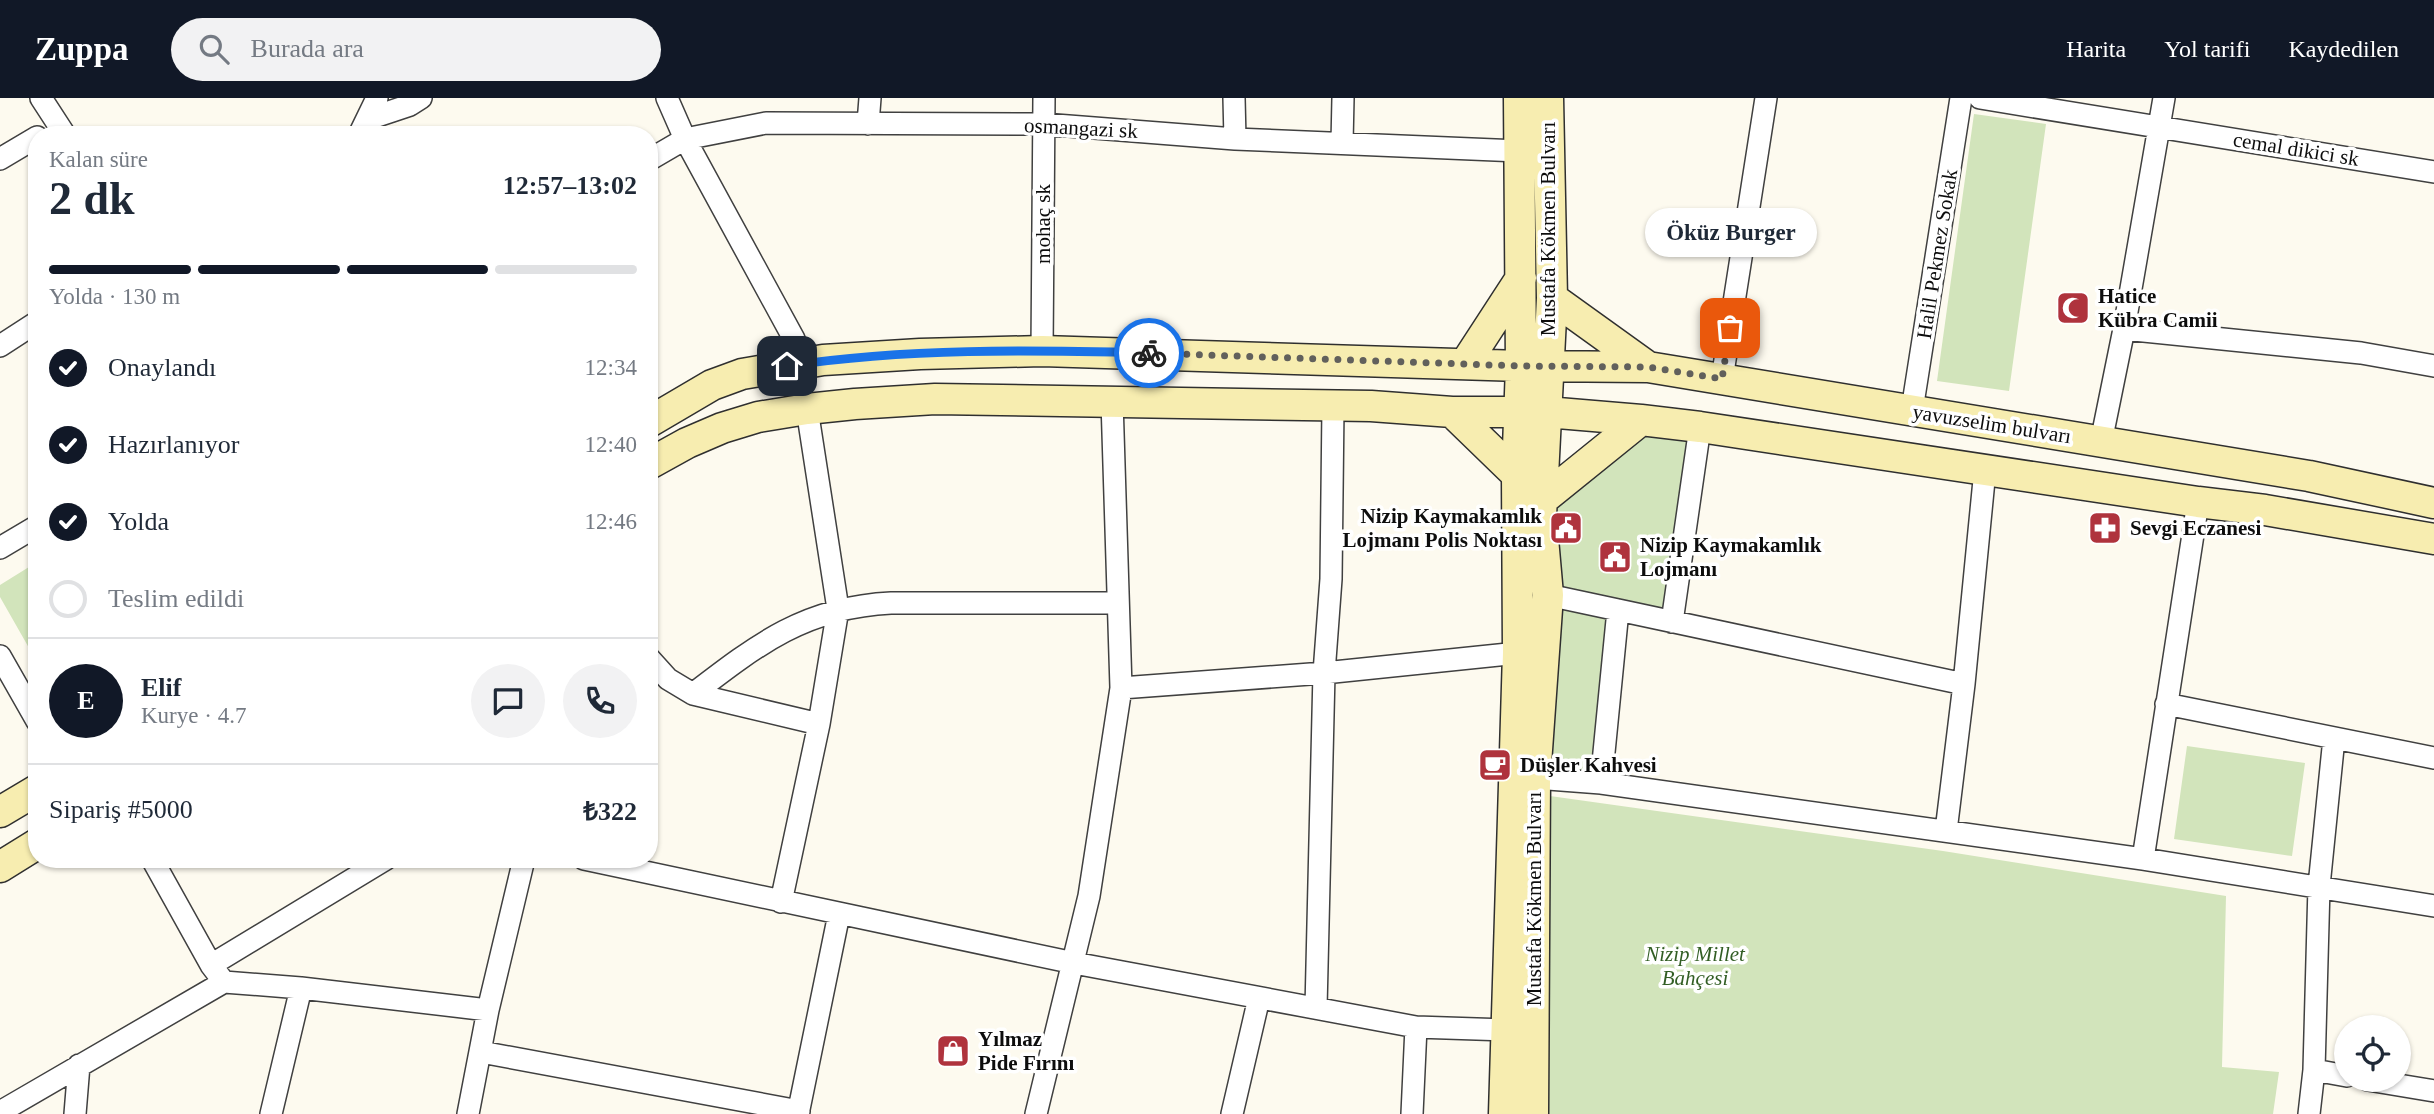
<!DOCTYPE html>
<html lang="tr">
<meta charset="utf-8">
<style>
body{margin:0;font-family:"Times New Roman",serif;background:#f2f2f3;color:#1f2937;height:100vh;display:flex;flex-direction:column;font-size:26px;white-space:nowrap}
*{box-sizing:border-box;margin:0}
p{font-size:23px;color:#747a83}
.icon{flex:none;width:38px;height:38px;fill:none;stroke:currentColor;stroke-width:2;stroke-linecap:round;stroke-linejoin:round}
.map{position:relative;flex:1;overflow:hidden}
.side{position:absolute;left:28px;top:28px;width:630px;height:742px;display:flex;flex-direction:column;background:#fff;border-radius:28px;box-shadow:0 2px 5px #0004}
.side>*{flex:none}
.controls{position:absolute;left:2334px;top:917px;display:grid;gap:14px}
.controls a{display:grid;place-items:center;width:77px;height:77px;border-radius:50%;background:#fff;box-shadow:0 2px 5px #0004;font-size:35px}
.pin{position:absolute;display:grid;place-items:center;width:60px;height:60px;color:#fff;margin:-30px;border-radius:14px;box-shadow:0 4px 10px #0006}
.courier{position:absolute;display:grid;place-items:center;width:70px;height:70px;margin:-35px;border:5px solid #1a73e8;border-radius:50%;background:#fff;color:#222;box-shadow:0 2px 9px #0007}
.bubble{position:absolute;height:49px;border-radius:24px;background:#fff;box-shadow:0 2px 5px #0004;font-size:23px;font-weight:700;line-height:49px;text-align:center}
.summary em{font-style:normal;font-weight:700}
.summary div{display:flex;flex-direction:column-reverse}
.summary{display:flex;align-items:center;justify-content:space-between;height:119px;padding:0 21px}
h1{font-size:46px;font-weight:700;line-height:52px}
.bar{display:grid;grid-template-columns:repeat(4,1fr);gap:10px 7px;align-content:center;height:84px;padding:0 21px}
.bar i{height:9px;border-radius:5px;background:#e0e1e3}
.bar .active{background:#111827}
.bar p{grid-column:span 4}
.line{display:flex;align-items:center;gap:18px;padding:0 21px;border-top:2px solid #e0e1e3}
.line div{flex:1}
.round{display:grid;place-items:center;flex:none;width:74px;height:74px;border-radius:37px;background:#f2f2f3}
ol{padding:0 21px;list-style:none}
li{display:flex;align-items:center;gap:21px;height:77px}
li p{margin-inline-start:auto}
li .icon{padding:7px;border-radius:50%;background:#111827;color:#fff;stroke-width:4}
li:last-child{color:#747a83}
li i{width:38px;height:38px;border:4px solid #e0e1e3;border-radius:50%}
header{display:flex;align-items:center;gap:42px;box-sizing:border-box;height:98px;padding:0 35px;background:#111827;color:#fff}
header strong{font-size:33px}
nav{display:flex;gap:38px;margin-inline-start:auto;font-size:24px}
.search{width:490px;height:63px;background:#f2f2f3;display:flex;align-items:center;gap:18px;box-sizing:border-box;padding:0 24px;border-radius:38px;color:#747a83;font-size:26px}
.map>svg:first-child{display:block}
.green{fill:#d2e4bb}
.lines{fill:none;stroke-linecap:round;stroke-linejoin:round}
.minor-casing{stroke:#404040;stroke-width:24}
.secondary-casing{stroke:#2f2f2f;stroke-width:33}
.minor{stroke:#fff;stroke-width:21}
.secondary{stroke:#f7edb0;stroke-width:30}
.done{stroke:#61605c;stroke-width:7;stroke-dasharray:0 12.6}
.route{stroke:#1a73e8;stroke-width:9}
.labels{text-anchor:middle;dominant-baseline:central;stroke-width:7;stroke-linejoin:round;paint-order:stroke}
.street-label{font-size:21px;fill:#0d0d0d;stroke:#fff}
.poi-label{font-size:21px;font-weight:bold;fill:#0d0d0d;stroke:#fff;text-anchor:start}
.park-label{font-size:21px;font-style:italic;fill:#325e24;stroke:#fff}
</style>
<header>
<strong>Zuppa</strong>
<div class="search"><svg class="icon" aria-label="search" viewBox="0 0 24 24"><circle cx="10" cy="10" r="6"/><path d="M15 15l6 6"/></svg>Burada ara</div>
<nav><a>Harita</a><a>Yol tarifi</a><a>Kaydedilen</a></nav>
</header>
<div class="map">
<svg width="2434" height="1016" viewBox="0 0 2434 1016">
<rect width="100%" height="100%" fill="#fdfaef"/>
<path class="green" d="M 1974,16 L 2046,26 L 2009,293 L 1937,283 Z
M 1641,322 L 1700,329 L 1672,524 L 1619,512 L 1601,685 L 1535,680 L 1541,418 Z
M 37,464 L 37,564 L 0,499 L 0,487 Z
M 2187,648 L 2305,665 L 2292,758 L 2174,741 Z
M 1550,698 L 1943,753 L 2226,798 L 2222,969 L 2279,974 L 2273,1016 L 1545,1016 Z"/>
<g class="lines">
<defs>
<path id="minor" d="M 41,0 L 65,37
M 667,0 L 685,41 L 794,241 L 787,268
M 1234,0 L 1235,41
M 1980,0 L 2434,74
M 368,21 L 410,7 L 421,0
M 868,26 L 870,0
M 359,37 L 377,0
M 1342,45 L 1343,0
M 0,61 L 37,39
M 649,62 L 685,41 L 766,25 L 1043,26 L 1235,41 L 1519,53
M 2124,231 L 2361,255 L 2434,268
M 0,248 L 37,224
M 1042,253 L 1044,0
M 1722,281 L 1766,0
M 1912,312 L 1961,0
M 2101,344 L 2124,231 L 2164,0
M 0,450 L 37,428
M 1548,497 L 1964,586
M 1672,524 L 1700,329
M 0,558 L 37,623
M 649,560 L 668,581 L 693,596 C 758,546 806,509 891,505 L 1118,505
M 1121,590 L 1324,575 L 1518,555
M 693,596 L 819,626
M 2166,606 L 2434,660
M 1535,680 L 1601,685 L 2143,761 L 2434,808
M 1601,685 L 1618,512
M 1946,733 L 1964,586 L 1985,372
M 152,761 L 211,867 L 224,884 L 301,890 L 488,912
M 584,761 L 1074,865 L 1416,929 L 1507,932
M 2143,761 L 2198,404
M 781,804 L 819,626 L 838,511 L 807,311
M 211,867 L 386,761
M 1316,910 L 1324,575 L 1331,481 L 1333,309
M 481,954 L 799,1013
M 2314,972 L 2347,978
M 2368,982 L 2434,993
M 0,1014 L 224,884
M 75,1016 L 79,967
M 271,1016 L 301,890
M 468,1016 L 488,912 L 524,761
M 798,1016 L 839,816
M 1036,1016 L 1089,798 L 1121,590 L 1112,303
M 1232,1016 L 1259,900
M 1412,1016 L 1416,929
M 2309,1016 L 2314,972 L 2319,788 L 2334,640"/>
<path id="secondary" d="M 1552,200 L 1648,269
M 1465,266 L 1521,180
M 1452,314 L 1517,377
M 649,324 L 712,287 L 742,276 L 823,262 L 920,256 L 1042,253 L 1521,268 L 1648,269 L 2309,378 L 2434,405
M 649,366 L 687,345 L 722,330 L 758,319 L 807,311 L 855,306 L 935,301 L 1371,308 L 1452,314 L 1546,314 L 1641,322 L 1700,329 L 2198,404 L 2265,412 L 2434,441
M 1542,402 L 1641,322
M 0,714 L 37,692
M 0,769 L 37,746
M 1504,1016 L 1518,555 L 1517,377 L 1521,268 L 1519,0
M 1533,1016 L 1535,680 L 1548,497 L 1541,418 L 1552,200 L 1548,0"/>
</defs>
<use href="#minor" class="minor-casing"/>
<use href="#secondary" class="secondary-casing"/>
<use href="#minor" class="minor"/>
<use href="#secondary" class="secondary"/>
</g>
<g class="lines">
<path class="done" d="M 1149,255 L 1521,268 L 1648,269 L 1722,281 L 1730,230"/>
<path class="route" d="M 787,268 C 907,250 1029,252 1149,255"/>
</g>
<defs>
<symbol id="mosque-square" viewBox="-11 -11 22 22"><rect x="-9" y="-9" width="18" height="18" rx="4" fill="#af333d" stroke="#fff"/><path d="M3.5-4.9A6 6 0 1 0 3.5 4.9A5 5 0 1 1 3.5-4.9Z" fill="#fff"/></symbol>
<symbol id="civic-square" viewBox="-11 -11 22 22"><rect x="-9" y="-9" width="18" height="18" rx="4" fill="#af333d" stroke="#fff"/><path d="M-.6-6.5H3V-4.5H.6V-3L4-1V1h2V6H-6V1h2V-1L-.6-3ZM-1.2 2.5V6h2.4V2.5Z" fill="#fff"/></symbol>
<symbol id="pharmacy-square" viewBox="-11 -11 22 22"><rect x="-9" y="-9" width="18" height="18" rx="4" fill="#af333d" stroke="#fff"/><path d="M-2-6h4v4h4v4h-4v4h-4v-4h-4v-4h4Z" fill="#fff"/></symbol>
<symbol id="cafe-square" viewBox="-11 -11 22 22"><rect x="-9" y="-9" width="18" height="18" rx="4" fill="#af333d" stroke="#fff"/><path d="M-5.5-4.5H6V0H3Q3 3.5 0 3.5H-2.5Q-5.5 3.5-5.5 0ZM3-3.2v2h1.7v-2ZM-6 4.5H4V6H-6Z" fill="#fff"/></symbol>
<symbol id="shop-square" viewBox="-11 -11 22 22"><rect x="-9" y="-9" width="18" height="18" rx="4" fill="#af333d" stroke="#fff"/><path d="M-5-2.5h2.3a2.7 3.5 0 0 1 5.4 0H5L5.5 6h-11ZM-1.5-2.5h3a1.5 2.3 0 0 0-3 0Z" fill="#fff"/></symbol>
</defs>
<g fill-rule="evenodd">
<use href="#mosque-square" x="2054" y="191" width="38" height="38"/>
<use href="#civic-square" x="1547" y="411" width="38" height="38"/>
<use href="#pharmacy-square" x="2086" y="411" width="38" height="38"/>
<use href="#civic-square" x="1596" y="440" width="38" height="38"/>
<use href="#cafe-square" x="1476" y="648" width="38" height="38"/>
<use href="#shop-square" x="934" y="934" width="38" height="38"/>
</g>
<g class="labels">
<g class="street-label">
<text transform="translate(1081 30) rotate(3)">osmangazi sk</text>
<text transform="translate(2296 51) rotate(9)">cemal dikici sk</text>
<text transform="translate(1043 126) rotate(-90)">mohaç sk</text>
<text transform="translate(1548 131) rotate(-90)">Mustafa Kökmen Bulvarı</text>
<text transform="translate(1937 156) rotate(-81)">Halil Pekmez Sokak</text>
<text transform="translate(1992 326) rotate(9)">yavuzselim bulvarı</text>
<text transform="translate(1534 801) rotate(-90)">Mustafa Kökmen Bulvarı</text>
</g>
<g class="poi-label">
<text x="2098" y="198">Hatice<tspan x="2098" dy="24">Kübra Camii</tspan></text>
<text x="1542" y="418" text-anchor="end">Nizip Kaymakamlık<tspan x="1542" dy="24">Lojmanı Polis Noktası</tspan></text>
<text x="2130" y="430">Sevgi Eczanesi</text>
<text x="1640" y="447">Nizip Kaymakamlık<tspan x="1640" dy="24">Lojmanı</tspan></text>
<text x="1520" y="667">Düşler Kahvesi</text>
<text x="978" y="941">Yılmaz<tspan x="978" dy="24">Pide Fırını</tspan></text>
</g>
<g class="park-label">
<text x="1695" y="856">Nizip Millet<tspan x="1695" dy="24">Bahçesi</tspan></text>
</g>
</g>
</svg>
<div class="controls">
<a><svg class="icon" aria-label="locate" viewBox="0 0 24 24"><circle cx="12" cy="12" r="6"/><path d="M12 2v4M12 18v4M2 12h4M18 12h4"/></svg></a>
</div>
<div class="pin" style="left:1730px;top:230px;background:#ea580c"><svg class="icon" aria-label="bag" viewBox="0 0 24 24"><path d="M5 8h14l-1 12H6zM9 8a3 3 0 0 1 6 0"/></svg></div>
<div class="pin" style="left:787px;top:268px;background:#1f2937"><svg class="icon" aria-label="home" viewBox="0 0 24 24"><path d="M3 11l9-7 9 7M6 9v11h12V9"/></svg></div>
<div class="courier" style="left:1149px;top:255px"><svg class="icon" aria-label="bike" viewBox="0 0 24 24"><circle cx="6" cy="16" r="4"/><circle cx="18" cy="16" r="4"/><path d="M6 16l4-8h5l3 8M10 8l3 8H6M13 5h3"/></svg></div>
<div class="bubble" style="left:1645px;top:110px;width:172px">Öküz Burger</div>
<section class="side">
<div class="summary"><div><h1>2 dk</h1><p>Kalan süre</p></div><em>12:57–13:02</em></div>
<div class="bar"><i class="active"></i><i class="active"></i><i class="active"></i><i></i><p>Yolda · 130 m</p></div>
<ol>
<li><svg class="icon" aria-label="check" viewBox="0 0 24 24"><path d="M5 12l5 5 9-10"/></svg>Onaylandı<p>12:34</p></li>
<li><svg class="icon" aria-label="check" viewBox="0 0 24 24"><path d="M5 12l5 5 9-10"/></svg>Hazırlanıyor<p>12:40</p></li>
<li><svg class="icon" aria-label="check" viewBox="0 0 24 24"><path d="M5 12l5 5 9-10"/></svg>Yolda<p>12:46</p></li>
<li><i></i>Teslim edildi</li>
</ol>
<div class="line" style="height:126px"><b class="round" style="background:#111827;color:#fff">E</b><div><b>Elif</b><p>Kurye · 4.7</p></div><a class="round"><svg class="icon" aria-label="chat" viewBox="0 0 24 24"><path d="M4 5h16v11H9l-5 4z"/></svg></a><a class="round"><svg class="icon" aria-label="phone" viewBox="0 0 24 24"><path d="M5 4h4l2 5-3 2q2 4 5 5l2-3 5 2v4C11 20 4 13 5 4z"/></svg></a></div>
<div class="line" style="height:91px"><div>Sipariş #5000</div><b>₺322</b></div>
</section>
</div>
